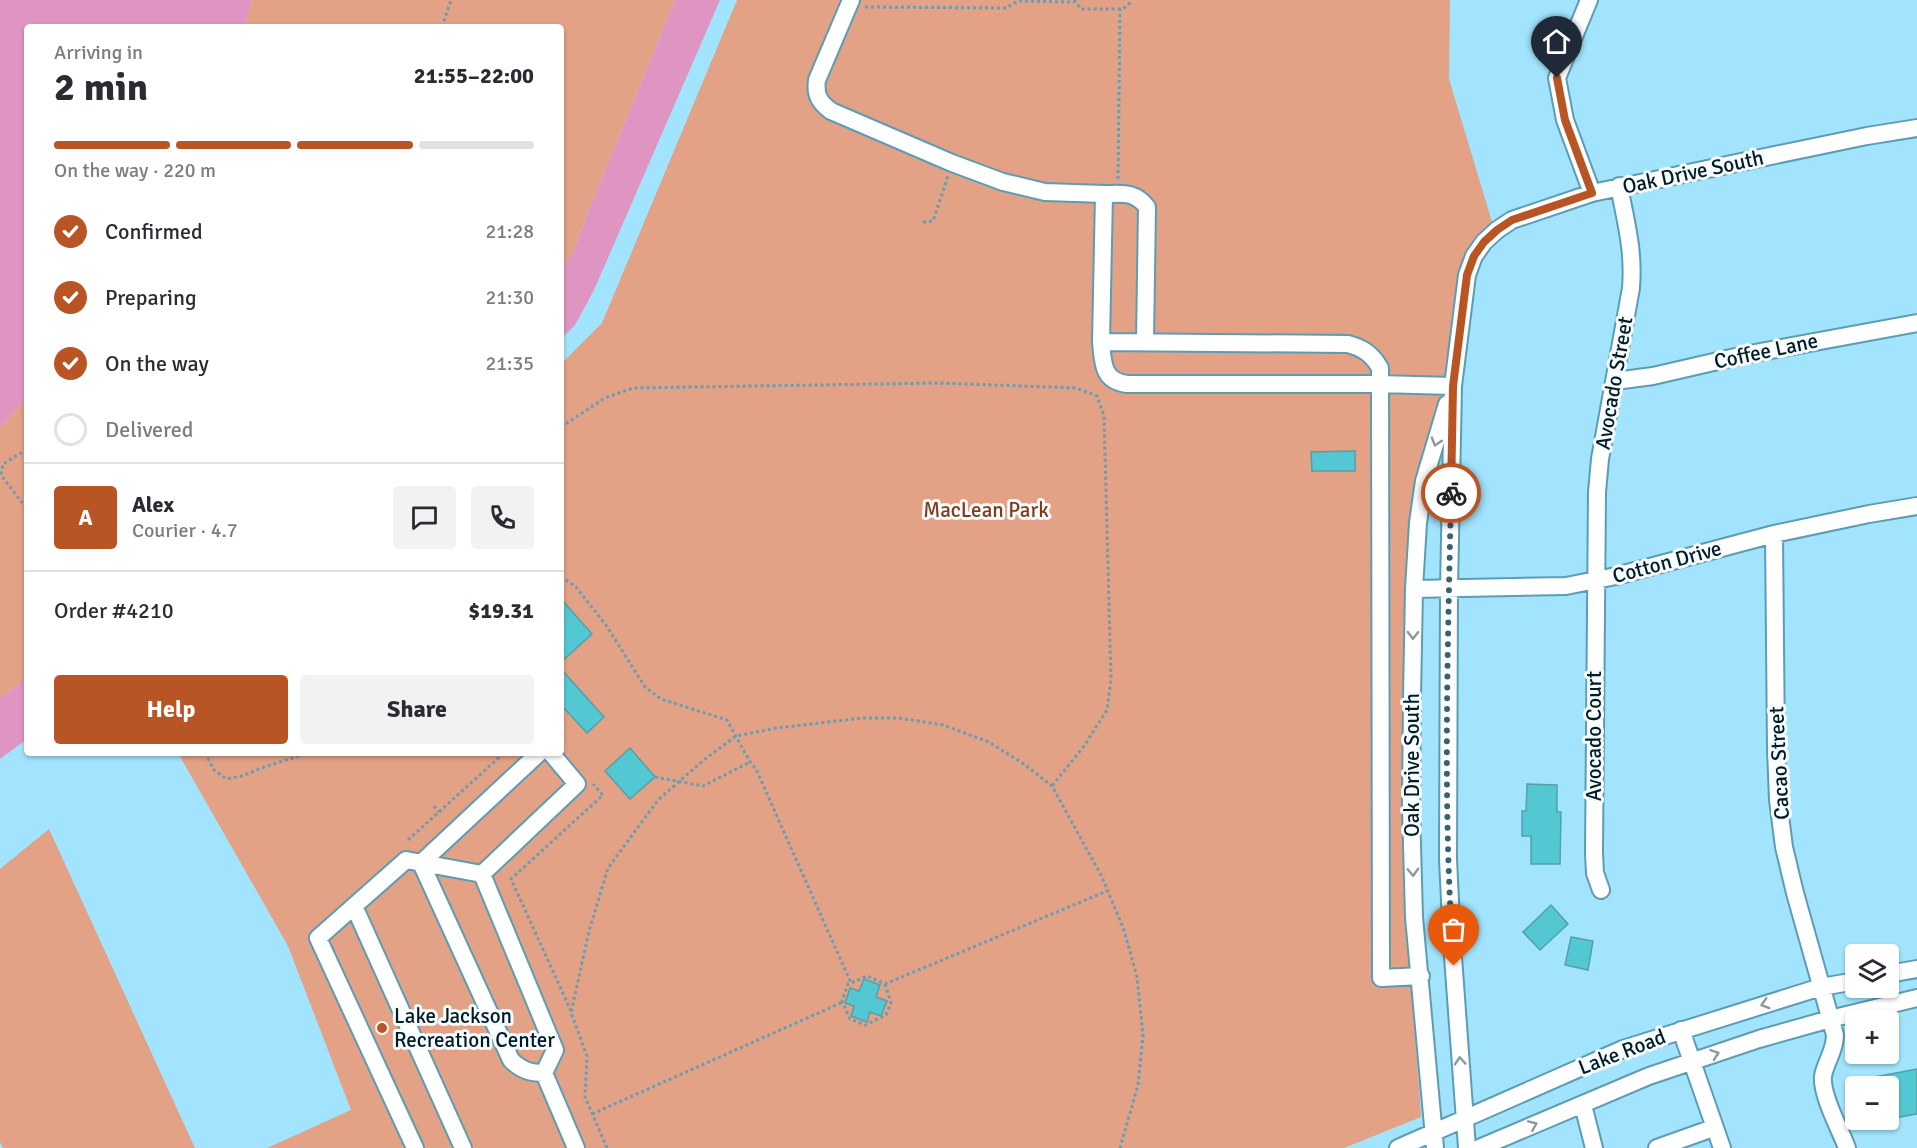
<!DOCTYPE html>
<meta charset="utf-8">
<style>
body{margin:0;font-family:Signika,sans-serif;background:#f2f2f3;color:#2b2b33;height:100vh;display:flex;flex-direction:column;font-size:22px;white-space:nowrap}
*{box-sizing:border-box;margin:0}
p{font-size:20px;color:#7c7c81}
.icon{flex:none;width:33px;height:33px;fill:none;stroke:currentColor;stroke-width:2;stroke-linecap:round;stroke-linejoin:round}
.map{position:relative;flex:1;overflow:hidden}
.side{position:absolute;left:24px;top:24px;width:540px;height:732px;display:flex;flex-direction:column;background:#fff;border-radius:6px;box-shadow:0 2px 4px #0004}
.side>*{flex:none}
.buttons{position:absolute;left:1845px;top:944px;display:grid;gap:12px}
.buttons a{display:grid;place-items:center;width:54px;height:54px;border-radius:6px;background:#fff;box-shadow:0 2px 4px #0004;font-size:30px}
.pin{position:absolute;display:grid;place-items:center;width:51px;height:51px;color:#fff;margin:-62px -26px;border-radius:50% 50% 50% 0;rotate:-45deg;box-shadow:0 0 6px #0007}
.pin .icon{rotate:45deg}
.courier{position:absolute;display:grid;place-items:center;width:60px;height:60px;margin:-30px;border:4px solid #b95424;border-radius:50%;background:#fff;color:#222;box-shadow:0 2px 8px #0007}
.overview em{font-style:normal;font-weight:800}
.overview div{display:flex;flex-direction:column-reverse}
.overview{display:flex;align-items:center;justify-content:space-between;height:102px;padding:0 30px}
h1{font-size:39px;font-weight:800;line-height:45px}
.bar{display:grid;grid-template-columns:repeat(4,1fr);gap:9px 6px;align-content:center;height:72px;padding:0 30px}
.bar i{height:8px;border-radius:4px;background:#e1e1e2}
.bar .selected{background:#b95424}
.bar p{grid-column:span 4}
.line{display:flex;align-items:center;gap:15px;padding:0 30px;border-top:2px solid #e1e1e2}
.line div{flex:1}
.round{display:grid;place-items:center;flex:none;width:63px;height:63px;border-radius:6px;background:#f2f2f3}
ol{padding:0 30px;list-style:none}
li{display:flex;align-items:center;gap:18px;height:66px}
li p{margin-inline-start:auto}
li .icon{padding:6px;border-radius:50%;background:#b95424;color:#fff;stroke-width:4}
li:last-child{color:#7c7c81}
li i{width:33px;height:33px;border:3px solid #e1e1e2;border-radius:50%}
.cta{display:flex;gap:12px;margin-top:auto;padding:12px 30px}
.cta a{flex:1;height:69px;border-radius:6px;background:#b95424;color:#fff;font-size:24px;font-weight:800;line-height:69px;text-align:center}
.cta a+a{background:#f2f2f3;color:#2b2b33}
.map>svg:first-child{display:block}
.green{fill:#e3a186}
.water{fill:#df95c1}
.building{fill:#54c8d2;stroke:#559fa6;stroke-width:1.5}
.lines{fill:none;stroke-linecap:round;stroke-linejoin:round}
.minor-casing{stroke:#5c9cb4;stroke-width:20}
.path{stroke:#699db1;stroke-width:3;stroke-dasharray:3 3;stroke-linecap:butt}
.minor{stroke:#fff;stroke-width:16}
.oneway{stroke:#8d989c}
.done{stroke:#396170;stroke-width:6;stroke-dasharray:0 10.8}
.route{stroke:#b95424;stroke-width:8}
.poi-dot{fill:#b95424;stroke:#f5fbfd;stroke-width:2}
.labels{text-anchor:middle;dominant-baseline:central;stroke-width:6;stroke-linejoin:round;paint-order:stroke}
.street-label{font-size:21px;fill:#011b24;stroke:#f5fbfd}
.park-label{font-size:21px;fill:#823b1a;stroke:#f5fbfd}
.poi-label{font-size:21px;fill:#011b24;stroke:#f5fbfd;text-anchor:start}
</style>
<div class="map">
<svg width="1917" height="1148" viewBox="0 0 1917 1148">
<rect width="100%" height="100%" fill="#a2e4fd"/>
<path class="green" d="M 252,0 L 675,0 L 589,210 L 574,250 L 561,270 L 561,27 L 244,27 Z
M 737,0 L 1450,0 L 1449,79 L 1492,222 L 1472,247 L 1448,369 L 1419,489 L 1408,931 L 1421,1117 L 1344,1148 L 267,1148 L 351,1110 L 288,946 L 178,753 L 561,753 L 561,364 L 602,323 Z
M 27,398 L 27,678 L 0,698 L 0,427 Z
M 49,829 L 195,1148 L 3,1148 L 0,1142 L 0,869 Z"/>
<path class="water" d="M 0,0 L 252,0 L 244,27 L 27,27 L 27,398 L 0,427 Z
M 675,0 L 720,0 L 594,290 L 575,325 L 561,339 L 561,270 L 574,250 L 589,210 Z
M 27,678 L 27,739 L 0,759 L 0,698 Z"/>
<path class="building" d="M 1355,451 L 1355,471 L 1312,471 L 1311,452 Z
M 561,599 L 592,634 L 561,662 Z
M 561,669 L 604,717 L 587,733 L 561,705 Z
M 630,748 L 655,777 L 630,799 L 605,771 Z
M 1527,784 L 1557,785 L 1557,812 L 1561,812 L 1560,864 L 1531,864 L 1531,836 L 1522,836 L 1522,811 L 1526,811 Z
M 1551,905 L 1568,924 L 1540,950 L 1523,932 Z
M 1571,937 L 1593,941 L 1588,970 L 1565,965 Z
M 864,979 L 880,985 L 876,997 L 887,1001 L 881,1016 L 870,1012 L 867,1022 L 851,1016 L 854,1006 L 845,1003 L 850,988 L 859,991 Z
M 1917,1069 L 1917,1114 L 1888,1119 L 1888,1086 L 1859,1086 L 1858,1080 Z"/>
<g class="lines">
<defs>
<path id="minor" d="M 851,0 L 817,80 C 815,95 819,102 831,111 L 952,163 L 1003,182 L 1045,192 L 1104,194 L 1101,342 L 1348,344 C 1363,348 1372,354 1380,368 L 1381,978 L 1421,976
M 1589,0 L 1557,78 L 1565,120 L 1592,193
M 1104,194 C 1123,194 1134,191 1147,207 L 1145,341
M 1101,342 C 1103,362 1102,381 1127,384 L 1379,384 L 1453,386
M 1615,381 L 1653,376 L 1744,355 L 1917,323
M 1774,534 L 1776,749 L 1778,800 L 1784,847 L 1795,893 L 1835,1035 C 1835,1051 1826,1061 1823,1076 C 1821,1095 1840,1129 1847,1148
M 1414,589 L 1566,586 L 1616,576 L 1774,534 L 1869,514 L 1917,506
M 539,753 L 421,863 L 511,1060 C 521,1070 530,1073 544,1073
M 1601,890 L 1595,873 L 1594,853 L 1597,492 L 1600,459 L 1631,288 C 1634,250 1626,223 1619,186
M 354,906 L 463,1148
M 1888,974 L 1917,969
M 1681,1030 L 1722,1148
M 544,1073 L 555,1050 L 482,874 L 577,784 L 551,753
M 544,1073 L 576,1148
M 1583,1105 L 1594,1148
M 415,1148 L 318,938 L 406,860 L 482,874
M 1398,1148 L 1623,1049 L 1821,987 L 1856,981
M 1435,1148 L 1414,917 L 1411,808 L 1412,698 L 1414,589 L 1418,523 L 1424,481 L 1447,404
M 1467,1148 L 1452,943 L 1448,859 L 1449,589 L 1453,386 L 1467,275 L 1474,256 L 1484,242 L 1497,230 L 1512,220 L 1592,193 L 1867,136 L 1917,128
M 1479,1148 L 1649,1076 L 1759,1039 L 1830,1019 L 1917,998
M 1657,1148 L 1713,1128"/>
</defs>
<use href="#minor" class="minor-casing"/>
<path class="path" d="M 1074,0 L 1081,9 L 1123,9 L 1131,2 L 1131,0
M 865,7 L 1006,8 L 1018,1 L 1074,2
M 442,27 L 451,0
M 1118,179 L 1120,9
M 923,222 L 933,221 L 948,176
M 561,427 L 605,398 L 633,388 L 939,383 L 1076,388 L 1097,396 L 1104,416 L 1111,679 L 1107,710 L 1084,746 L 1052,786
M 27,449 L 3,464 L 1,475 L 27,509
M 561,576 L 576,587 L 606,625 L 645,687 L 661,699 L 727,720 L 750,762 L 756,769 L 851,983
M 205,753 L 214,770 L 227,779 L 242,776 L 264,767 L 309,753
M 655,777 L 703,786 L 750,762
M 434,806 L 439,812
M 408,840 L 504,753
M 885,984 L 891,1003 L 886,1015 L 865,1025 L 850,1019 L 842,1001 L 848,984 L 851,983 L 867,976 L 885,984 L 1107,891
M 571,1011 L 511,879 L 603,795 L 593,784
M 592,1114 L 843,1002
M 607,1148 L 585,1097 L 587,1056 L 571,1013 L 589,931 L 608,868 L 658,800 L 705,759 L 736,736 L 777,728 L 862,718 L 899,718 L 943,725 L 989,742 L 1024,764 L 1052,786 L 1102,877 L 1124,930 L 1137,977 L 1143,1035 L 1138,1085 L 1120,1148"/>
<use href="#minor" class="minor"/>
</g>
<defs><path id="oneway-chevron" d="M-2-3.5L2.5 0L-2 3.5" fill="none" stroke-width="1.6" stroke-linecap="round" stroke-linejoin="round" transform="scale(1.5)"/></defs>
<g class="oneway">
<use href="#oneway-chevron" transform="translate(1436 442) rotate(107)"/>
<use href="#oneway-chevron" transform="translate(1413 635) rotate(91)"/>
<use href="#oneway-chevron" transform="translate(1413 872) rotate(88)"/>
<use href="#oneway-chevron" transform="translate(1765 1004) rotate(163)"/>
<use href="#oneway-chevron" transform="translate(1715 1054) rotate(-19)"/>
<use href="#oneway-chevron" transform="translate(1460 1061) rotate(-94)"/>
<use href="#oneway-chevron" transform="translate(1533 1125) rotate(-23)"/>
</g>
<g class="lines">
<path class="done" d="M 1451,493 C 1448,651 1442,809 1454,966"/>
<path class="route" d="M 1451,493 L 1453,386 L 1467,275 L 1474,256 L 1484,242 L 1497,230 L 1512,220 L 1592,193 L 1565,120 L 1557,78"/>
</g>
<circle class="poi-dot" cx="382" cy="1028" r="6"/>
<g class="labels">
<g class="street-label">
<text transform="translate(1693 172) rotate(-12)">Oak Drive South</text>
<text transform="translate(1766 351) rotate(-12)">Coffee Lane</text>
<text transform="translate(1614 383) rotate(-80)">Avocado Street</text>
<text transform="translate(1667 562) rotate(-15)">Cotton Drive</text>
<text transform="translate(1594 736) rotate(-90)">Avocado Court</text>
<text transform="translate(1779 763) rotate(-93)">Cacao Street</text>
<text transform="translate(1412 765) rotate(-90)">Oak Drive South</text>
<text transform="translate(1622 1052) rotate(-21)">Lake Road</text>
</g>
<g class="park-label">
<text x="986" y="510">MacLean Park</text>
</g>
<g class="poi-label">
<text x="394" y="1016">Lake Jackson<tspan x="394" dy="24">Recreation Center</tspan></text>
</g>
</g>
</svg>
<div class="buttons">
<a><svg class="icon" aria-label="layers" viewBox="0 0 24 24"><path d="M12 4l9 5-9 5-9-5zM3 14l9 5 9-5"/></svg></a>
<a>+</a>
<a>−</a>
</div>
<div class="pin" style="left:1454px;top:966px;background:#ea580c"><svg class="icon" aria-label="bag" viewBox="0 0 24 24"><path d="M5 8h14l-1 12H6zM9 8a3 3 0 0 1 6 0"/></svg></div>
<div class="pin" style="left:1557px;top:78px;background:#1f2937"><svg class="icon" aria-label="home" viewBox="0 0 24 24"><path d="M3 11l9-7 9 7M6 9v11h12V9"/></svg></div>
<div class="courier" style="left:1451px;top:493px"><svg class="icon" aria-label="bike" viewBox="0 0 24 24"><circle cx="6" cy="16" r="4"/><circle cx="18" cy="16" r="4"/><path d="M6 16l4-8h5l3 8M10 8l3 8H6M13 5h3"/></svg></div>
<section class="side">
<div class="overview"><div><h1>2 min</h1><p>Arriving in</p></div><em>21:55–22:00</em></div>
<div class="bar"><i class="selected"></i><i class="selected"></i><i class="selected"></i><i></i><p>On the way · 220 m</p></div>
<ol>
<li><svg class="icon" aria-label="check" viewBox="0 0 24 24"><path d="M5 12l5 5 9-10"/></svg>Confirmed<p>21:28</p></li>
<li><svg class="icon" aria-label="check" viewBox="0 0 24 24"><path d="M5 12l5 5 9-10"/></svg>Preparing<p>21:30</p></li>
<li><svg class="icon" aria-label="check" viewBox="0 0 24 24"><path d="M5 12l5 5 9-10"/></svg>On the way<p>21:35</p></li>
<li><i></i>Delivered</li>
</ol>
<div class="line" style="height:108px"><b class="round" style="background:#b95424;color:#fff">A</b><div><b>Alex</b><p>Courier · 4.7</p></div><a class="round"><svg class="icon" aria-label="chat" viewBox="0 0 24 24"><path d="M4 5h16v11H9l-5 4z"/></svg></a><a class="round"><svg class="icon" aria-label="phone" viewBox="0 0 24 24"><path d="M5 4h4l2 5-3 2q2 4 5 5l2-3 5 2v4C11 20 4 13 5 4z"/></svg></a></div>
<div class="line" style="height:78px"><div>Order #4210</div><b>$19.31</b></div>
<div class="cta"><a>Help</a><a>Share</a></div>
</section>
</div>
